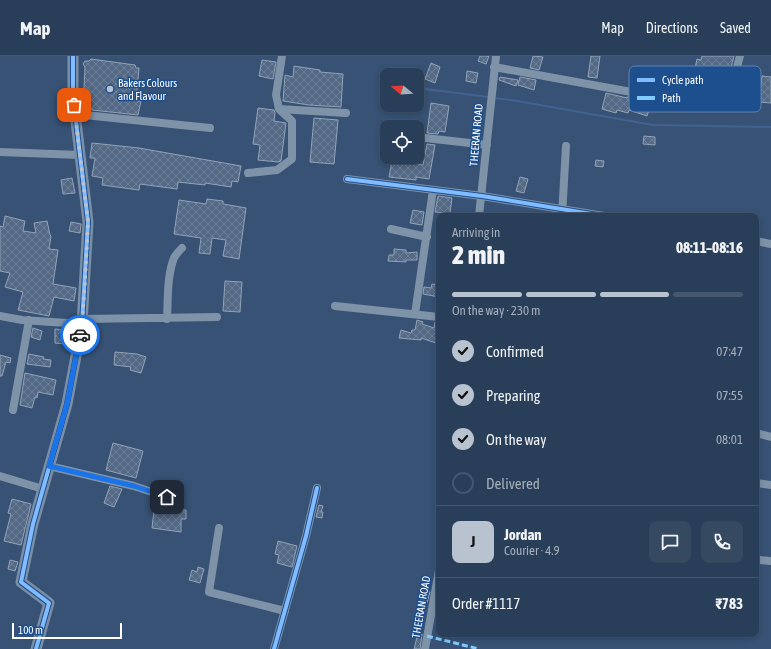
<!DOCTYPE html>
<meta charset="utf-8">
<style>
body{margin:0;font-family:"Asap Condensed",sans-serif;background:#354961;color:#f1f3f6;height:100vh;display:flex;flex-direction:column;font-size:15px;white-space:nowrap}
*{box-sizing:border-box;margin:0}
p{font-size:13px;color:#a5aeba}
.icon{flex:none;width:22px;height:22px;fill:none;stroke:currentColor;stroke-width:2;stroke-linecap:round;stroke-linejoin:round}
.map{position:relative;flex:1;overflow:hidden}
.side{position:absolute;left:436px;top:157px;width:323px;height:424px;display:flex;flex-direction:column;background:#293e58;border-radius:8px;box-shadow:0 2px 6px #0003,0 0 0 1px #45576e}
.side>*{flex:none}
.needle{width:26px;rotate:288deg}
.tools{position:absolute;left:380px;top:12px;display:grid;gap:8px}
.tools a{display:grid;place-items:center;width:44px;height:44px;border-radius:8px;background:#293e58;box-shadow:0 2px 6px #0003,0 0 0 1px #45576e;font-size:20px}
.scale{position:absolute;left:12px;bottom:10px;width:110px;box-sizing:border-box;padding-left:4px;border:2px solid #fff;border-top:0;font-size:11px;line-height:14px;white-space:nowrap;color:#fff;-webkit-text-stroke:3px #1d4f8f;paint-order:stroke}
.pin{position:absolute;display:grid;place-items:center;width:34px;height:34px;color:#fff;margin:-17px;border-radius:8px;box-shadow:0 2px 6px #0006}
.courier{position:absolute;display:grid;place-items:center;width:40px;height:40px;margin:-20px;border:3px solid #1a73e8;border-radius:50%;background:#fff;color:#222;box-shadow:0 1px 5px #0007}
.headline em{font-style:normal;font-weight:800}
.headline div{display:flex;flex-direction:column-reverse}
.headline{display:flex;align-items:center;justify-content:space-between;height:68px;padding:0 16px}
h1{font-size:26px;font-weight:800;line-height:30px}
.bar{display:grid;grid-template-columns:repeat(4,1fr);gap:6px 4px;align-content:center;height:48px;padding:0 16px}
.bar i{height:5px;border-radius:3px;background:#45576e}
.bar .selected{background:#b9c2cf}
.bar p{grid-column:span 4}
.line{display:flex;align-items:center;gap:10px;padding:0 16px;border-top:1px solid #45576e}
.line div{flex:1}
.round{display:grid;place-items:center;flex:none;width:42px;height:42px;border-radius:8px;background:#354961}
ol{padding:0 16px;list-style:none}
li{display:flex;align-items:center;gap:12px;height:44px}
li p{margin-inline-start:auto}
li .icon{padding:4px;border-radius:50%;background:#b9c2cf;color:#111;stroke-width:4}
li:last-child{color:#a5aeba}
li i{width:22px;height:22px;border:2px solid #45576e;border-radius:50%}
header{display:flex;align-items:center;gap:24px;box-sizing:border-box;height:56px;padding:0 20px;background:#293e58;border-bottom:1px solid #45576e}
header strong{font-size:19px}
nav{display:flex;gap:22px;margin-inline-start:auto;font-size:14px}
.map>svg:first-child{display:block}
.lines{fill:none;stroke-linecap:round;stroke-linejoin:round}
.stream{stroke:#406391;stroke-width:2}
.building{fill:url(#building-cross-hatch);stroke:#93a3b7}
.street{stroke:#7e92a8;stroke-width:8}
.secondary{stroke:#7a8ea5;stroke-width:11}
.quiet{stroke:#80caff;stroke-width:3;stroke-dasharray:6 3;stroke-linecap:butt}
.cycleway-casing{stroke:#1d4f8f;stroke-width:6}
.cycleway{stroke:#80bcff;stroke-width:4}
.done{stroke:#b9c2cf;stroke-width:4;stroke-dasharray:0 7.2}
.route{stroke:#1a73e8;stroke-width:5}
.poi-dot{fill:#b9c2cf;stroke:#1d4f8f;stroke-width:1.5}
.labels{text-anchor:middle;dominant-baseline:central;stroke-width:3;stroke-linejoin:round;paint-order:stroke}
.poi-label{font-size:11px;fill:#fff;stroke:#1d4f8f;text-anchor:start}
.street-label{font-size:11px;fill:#fff;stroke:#1d4f8f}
.key{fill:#1d4f8f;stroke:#6184b1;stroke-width:1}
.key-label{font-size:11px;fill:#fff}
</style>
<header>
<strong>Map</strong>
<nav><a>Map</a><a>Directions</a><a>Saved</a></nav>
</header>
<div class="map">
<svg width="771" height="593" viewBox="0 0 771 593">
<defs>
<pattern id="building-cross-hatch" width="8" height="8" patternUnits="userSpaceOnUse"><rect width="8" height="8" fill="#536985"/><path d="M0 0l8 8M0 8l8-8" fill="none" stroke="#6d8097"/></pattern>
</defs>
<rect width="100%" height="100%" fill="#375275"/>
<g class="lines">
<path class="stream" d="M 417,32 L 489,41
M 494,42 L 517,45 L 653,69 L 771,71"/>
</g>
<path class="building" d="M 480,0 L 489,0 L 486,8 L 478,5 Z
M 533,0 L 543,1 L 539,14 L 530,12 Z
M 591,0 L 600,0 L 597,22 L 588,21 Z
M 702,0 L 734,0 L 725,36 L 697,30 L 696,33 L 691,31 L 697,3 L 701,4 Z
M 91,3 L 135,9 L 136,12 L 139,12 L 136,45 L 141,45 L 138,59 L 83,53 L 85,11 L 83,8 L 85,5 L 89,5 Z
M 262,4 L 276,6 L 273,23 L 259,20 Z
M 431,7 L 440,11 L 435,27 L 425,23 Z
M 294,10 L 320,14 L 320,16 L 343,18 L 341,51 L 309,49 L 283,45 L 285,19 L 293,21 Z
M 467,15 L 478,17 L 476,27 L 466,25 Z
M 762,20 L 771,21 L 771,47 L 759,46 Z
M 500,21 L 518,24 L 516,30 L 499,24 Z
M 520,21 L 536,24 L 534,34 L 518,29 Z
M 606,37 L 627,42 L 627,41 L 637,42 L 636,44 L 651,48 L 647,60 L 629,54 L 628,57 L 617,54 L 616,57 L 602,53 Z
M 431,47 L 449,50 L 445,76 L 439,75 L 438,78 L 427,77 Z
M 258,52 L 274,54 L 275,57 L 274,65 L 286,67 L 281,105 L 278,106 L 258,104 L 260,89 L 253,88 Z
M 314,62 L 338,64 L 334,108 L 310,106 Z
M 644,80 L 655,81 L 655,89 L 643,88 Z
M 92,87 L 139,92 L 241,110 L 238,126 L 232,125 L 231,131 L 205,127 L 205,129 L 178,126 L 177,133 L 140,128 L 139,134 L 102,129 L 103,122 L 92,120 L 95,102 L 90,102 Z
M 427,88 L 435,89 L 429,123 L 416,121 L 416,124 L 389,121 L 392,105 L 396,106 L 397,101 L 405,101 L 404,107 L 423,109 Z
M 596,104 L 604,105 L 603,111 L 595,110 Z
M 520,121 L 528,123 L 524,137 L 516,135 Z
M 72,122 L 75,137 L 63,138 L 61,124 Z
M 438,140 L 452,142 L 450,157 L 435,156 Z
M 207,143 L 223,145 L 223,148 L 246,152 L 239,203 L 223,200 L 226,184 L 212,182 L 210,198 L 199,197 L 201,182 L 174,178 L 179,144 L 206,148 Z
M 413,154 L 424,156 L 422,169 L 410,167 Z
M 5,160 L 25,165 L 23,175 L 36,177 L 34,167 L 47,165 L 50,179 L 51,180 L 49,193 L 58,194 L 53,228 L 76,232 L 74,245 L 54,241 L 49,260 L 18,254 L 23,236 L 5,231 L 10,217 L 0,215 L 0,170 L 3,171 Z
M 71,166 L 81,168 L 80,177 L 69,175 Z
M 394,193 L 406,194 L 406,197 L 417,196 L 417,204 L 406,204 L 406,206 L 388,205 L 389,199 L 394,199 Z
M 225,225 L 242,226 L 240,256 L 223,255 Z
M 432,228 L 439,229 L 439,241 L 423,238 L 424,231 L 431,232 Z
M 417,264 L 423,266 L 422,268 L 434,272 L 435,266 L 439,266 L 439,288 L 421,282 L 421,284 L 399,282 L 401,274 L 411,277 L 412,274 L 415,274 Z
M 33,272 L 42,275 L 40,284 L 31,281 Z
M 55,273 L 66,274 L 65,288 L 55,287 Z
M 115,296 L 137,298 L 146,301 L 141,317 L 130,314 L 131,311 L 114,309 Z
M 29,298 L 44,301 L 43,303 L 51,304 L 50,311 L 27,308 Z
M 0,299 L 11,302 L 10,307 L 6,306 L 2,320 L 0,320 Z
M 25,317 L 56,324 L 53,339 L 38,336 L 37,342 L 35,341 L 32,352 L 20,349 Z
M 113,387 L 143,395 L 136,422 L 106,414 Z
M 110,430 L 122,433 L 114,451 L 104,447 Z
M 12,443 L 31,448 L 21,489 L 4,485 L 11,458 L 8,457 Z
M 319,449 L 323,450 L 321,456 L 323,456 L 322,462 L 316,461 Z
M 170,453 L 186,454 L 186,463 L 181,463 L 181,476 L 152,472 L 154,454 L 170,455 Z
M 278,485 L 297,490 L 292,511 L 277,507 L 279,499 L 275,498 Z
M 10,504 L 18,506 L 15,515 L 8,513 Z
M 198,511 L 204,513 L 200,527 L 189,524 L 192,514 L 197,516 Z
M 426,534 L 430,536 L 427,547 L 421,544 Z
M 418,577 L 422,578 L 420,593 L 414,593 Z"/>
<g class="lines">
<path class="street" d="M 282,0 L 276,39 L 279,53 L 346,57
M 494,11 L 637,37
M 726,52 L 740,0
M 75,58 L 210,72
M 417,81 L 487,89
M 0,96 L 80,99
M 248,117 L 277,114 L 292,103 L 292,65 L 279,53
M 347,123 L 482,140 L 604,160
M 479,160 L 496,0
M 562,160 L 566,90
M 391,173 L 427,181
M 756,185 L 771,188
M 335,250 L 439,261
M 415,258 L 433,134
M 0,260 L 22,264 L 82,268
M 82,263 L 217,261
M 167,263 C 168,244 167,219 174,202 C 176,198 179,195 182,192
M 13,354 L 29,264
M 756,377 L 771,381
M 49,410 L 134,430 L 167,441
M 0,420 L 43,433
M 756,427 L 771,429
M 219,472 L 209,536 L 285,555
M 756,502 L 760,504 L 771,505
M 274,593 L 306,480 L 317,432
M 425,593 L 439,514"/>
<path class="secondary" d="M 36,593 L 49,547 L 21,526 L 33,468 L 67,348 L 82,268 L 88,166 L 73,40 L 73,0"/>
<path class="quiet" d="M 427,580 L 479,593"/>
<defs>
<path id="cycleway" d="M 347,123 L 482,140 L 604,160
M 36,593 L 49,547 L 21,526 L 33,468 L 67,348 L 82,268 L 88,166 L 73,40 L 73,0
M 274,593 L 306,480 L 317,432"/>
</defs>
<use href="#cycleway" class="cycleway-casing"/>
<use href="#cycleway" class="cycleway"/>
</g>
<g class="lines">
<path class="done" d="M 74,49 L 88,166 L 85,225 L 82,268 L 80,279"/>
<path class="route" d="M 80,279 L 67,348 L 49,410 L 134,430 L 167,441"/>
</g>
<circle class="poi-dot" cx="110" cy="33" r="4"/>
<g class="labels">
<g class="poi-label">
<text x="118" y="27">Bakers Colours<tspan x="118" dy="13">and Flavour</tspan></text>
</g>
<g class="street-label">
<text transform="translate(476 79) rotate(-85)">THEERAN ROAD</text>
<text transform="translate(421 551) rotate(-80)">THEERAN ROAD</text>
</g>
</g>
<rect x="629" y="10" width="132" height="46" rx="6" class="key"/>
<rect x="637" y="22" width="18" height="4" fill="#80bcff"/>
<rect x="637" y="40" width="18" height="4" fill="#80caff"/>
<g class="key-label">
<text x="662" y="28">Cycle path</text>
<text x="662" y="46">Path</text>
</g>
</svg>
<div class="tools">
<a><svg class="needle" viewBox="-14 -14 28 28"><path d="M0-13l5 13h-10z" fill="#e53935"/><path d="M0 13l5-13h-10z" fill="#a5aeba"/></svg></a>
<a><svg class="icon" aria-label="locate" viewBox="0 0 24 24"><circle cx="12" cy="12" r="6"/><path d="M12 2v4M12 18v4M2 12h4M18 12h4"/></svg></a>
</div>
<div class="scale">100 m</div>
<div class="pin" style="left:74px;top:49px;background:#ea580c"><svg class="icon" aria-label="bag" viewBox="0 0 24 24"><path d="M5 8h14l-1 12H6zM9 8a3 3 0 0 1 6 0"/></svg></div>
<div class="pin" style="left:167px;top:441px;background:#1f2937"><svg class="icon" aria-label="home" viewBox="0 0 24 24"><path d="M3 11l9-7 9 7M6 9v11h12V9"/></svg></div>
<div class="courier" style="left:80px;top:279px"><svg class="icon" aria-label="car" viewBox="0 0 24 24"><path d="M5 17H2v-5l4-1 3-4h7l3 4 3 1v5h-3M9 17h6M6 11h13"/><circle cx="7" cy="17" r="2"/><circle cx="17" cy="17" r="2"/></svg></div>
<section class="side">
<div class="headline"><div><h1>2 min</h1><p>Arriving in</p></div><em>08:11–08:16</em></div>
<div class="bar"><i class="selected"></i><i class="selected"></i><i class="selected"></i><i></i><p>On the way · 230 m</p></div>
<ol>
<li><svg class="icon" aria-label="check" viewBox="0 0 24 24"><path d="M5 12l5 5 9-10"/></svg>Confirmed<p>07:47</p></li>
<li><svg class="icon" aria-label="check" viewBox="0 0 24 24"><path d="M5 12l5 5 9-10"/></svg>Preparing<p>07:55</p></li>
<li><svg class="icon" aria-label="check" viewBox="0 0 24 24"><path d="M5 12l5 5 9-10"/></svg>On the way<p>08:01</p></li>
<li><i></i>Delivered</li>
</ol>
<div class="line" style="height:72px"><b class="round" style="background:#b9c2cf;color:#111">J</b><div><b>Jordan</b><p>Courier · 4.9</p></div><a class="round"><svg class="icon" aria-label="chat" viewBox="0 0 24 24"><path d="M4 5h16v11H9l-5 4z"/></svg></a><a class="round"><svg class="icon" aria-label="phone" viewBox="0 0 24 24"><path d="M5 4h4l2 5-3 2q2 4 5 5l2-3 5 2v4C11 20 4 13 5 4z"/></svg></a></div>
<div class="line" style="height:52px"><div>Order #1117</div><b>₹783</b></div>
</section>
</div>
